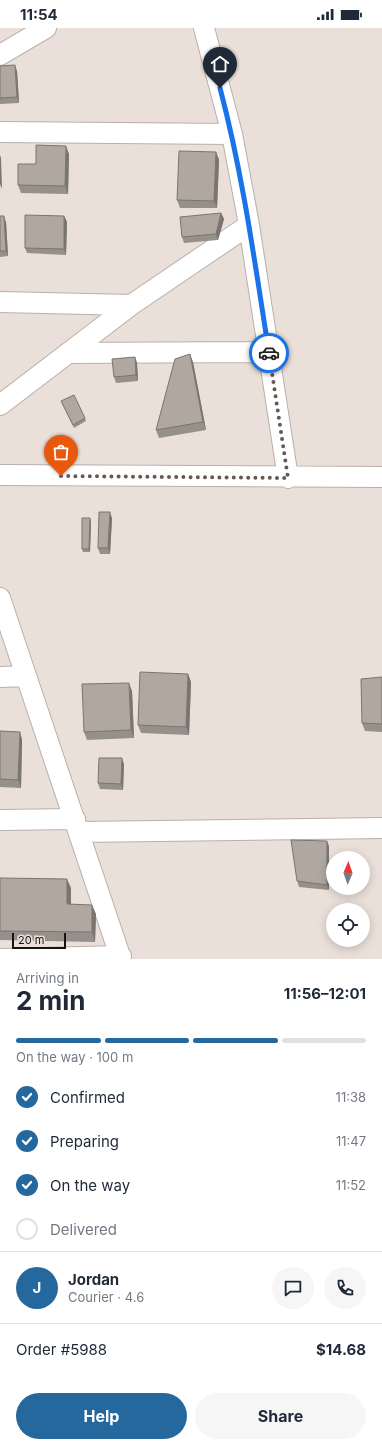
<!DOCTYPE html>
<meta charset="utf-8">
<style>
body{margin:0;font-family:Inter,sans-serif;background:#f6f6f7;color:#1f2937;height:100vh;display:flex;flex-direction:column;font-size:15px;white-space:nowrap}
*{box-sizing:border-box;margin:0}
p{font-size:13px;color:#747a83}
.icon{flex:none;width:22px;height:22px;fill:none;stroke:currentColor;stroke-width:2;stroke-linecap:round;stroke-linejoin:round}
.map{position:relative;height:931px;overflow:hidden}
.panel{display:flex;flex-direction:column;background:#fff;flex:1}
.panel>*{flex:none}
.needle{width:26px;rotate:2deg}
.buttons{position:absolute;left:326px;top:823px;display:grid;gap:8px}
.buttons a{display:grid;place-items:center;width:44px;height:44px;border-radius:50%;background:#fff;box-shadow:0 2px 10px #0003;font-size:20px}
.scale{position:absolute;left:12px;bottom:10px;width:54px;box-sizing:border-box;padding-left:4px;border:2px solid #171311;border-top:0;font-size:11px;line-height:14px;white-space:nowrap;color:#171311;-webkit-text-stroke:3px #eadfd9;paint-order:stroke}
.pin{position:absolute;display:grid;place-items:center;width:34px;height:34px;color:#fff;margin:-41px -17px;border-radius:50% 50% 50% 0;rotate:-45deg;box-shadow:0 0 4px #0007}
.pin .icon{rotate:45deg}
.courier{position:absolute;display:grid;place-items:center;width:40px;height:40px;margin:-20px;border:3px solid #1a73e8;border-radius:50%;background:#fff;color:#222;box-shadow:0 1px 5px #0007}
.headline em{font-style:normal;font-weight:700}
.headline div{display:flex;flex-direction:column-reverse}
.headline{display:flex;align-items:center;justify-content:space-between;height:68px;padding:0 16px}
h1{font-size:26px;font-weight:700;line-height:30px}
.bar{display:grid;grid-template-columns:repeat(4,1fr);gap:6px 4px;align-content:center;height:48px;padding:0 16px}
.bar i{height:5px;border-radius:3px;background:#e0e1e3}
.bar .selected{background:#24689d}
.bar p{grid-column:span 4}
.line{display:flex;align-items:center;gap:10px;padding:0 16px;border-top:1px solid #e0e1e3}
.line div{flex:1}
.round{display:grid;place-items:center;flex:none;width:42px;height:42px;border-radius:21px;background:#f6f6f7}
ol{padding:0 16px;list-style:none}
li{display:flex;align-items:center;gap:12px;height:44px}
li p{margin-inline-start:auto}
li .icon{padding:4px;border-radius:50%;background:#24689d;color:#fff;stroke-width:4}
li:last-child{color:#747a83}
li i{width:22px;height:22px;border:2px solid #e0e1e3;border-radius:50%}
.primary-button{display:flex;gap:8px;margin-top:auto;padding:8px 16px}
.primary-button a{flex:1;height:46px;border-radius:24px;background:#24689d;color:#fff;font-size:16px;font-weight:700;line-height:46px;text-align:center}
.primary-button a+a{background:#f6f6f7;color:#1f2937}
.status{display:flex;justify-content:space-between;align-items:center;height:28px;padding:0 20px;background:#fff;direction:ltr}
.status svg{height:11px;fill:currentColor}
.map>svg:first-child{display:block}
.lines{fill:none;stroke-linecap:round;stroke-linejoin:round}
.street-casing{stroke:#bab0aa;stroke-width:22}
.street{stroke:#fff;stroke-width:20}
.wall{fill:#96908a}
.shaded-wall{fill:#7a7570}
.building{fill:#afa7a0;stroke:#7a7570}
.done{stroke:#615a57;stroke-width:4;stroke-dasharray:0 7.2}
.route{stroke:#1a73e8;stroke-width:5}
</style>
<div class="status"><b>11:54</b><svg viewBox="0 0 49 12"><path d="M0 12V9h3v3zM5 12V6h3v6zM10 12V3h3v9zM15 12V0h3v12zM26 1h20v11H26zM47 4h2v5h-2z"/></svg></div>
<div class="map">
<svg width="382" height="931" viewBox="0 0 382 931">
<rect width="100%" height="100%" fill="#eadfd9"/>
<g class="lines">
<defs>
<path id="street" d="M 204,0 L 232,106 L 249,197 L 288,450
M 0,27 L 46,0
M 0,104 L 232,106
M 0,274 L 131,277
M 68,325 L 269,324
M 0,377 L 131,277 L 249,197
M 0,447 L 382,449
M 0,570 L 121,931
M 0,649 L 26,648
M 0,792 L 75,791
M 79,804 L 382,800
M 0,931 L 121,928"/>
</defs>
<use href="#street" class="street-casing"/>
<use href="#street" class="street"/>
</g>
<path class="wall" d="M 0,38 L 17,43 L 19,75 L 0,76 Z
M 216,124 L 219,132 L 217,180 L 180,180 L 177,172 Z
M 69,126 L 68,166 L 21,165 L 18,157 L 36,136 Z
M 221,185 L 224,191 L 218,212 L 184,215 L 182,209 Z
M 0,188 L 6,194 L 8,228 L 0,229 Z
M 64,188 L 67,194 L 66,227 L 27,225 L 25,220 Z
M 135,329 L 137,335 L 138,353 L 116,355 L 114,349 Z
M 193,334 L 206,402 L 159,410 L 156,402 Z
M 61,373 L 85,390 L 86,393 L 74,400 Z
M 112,490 L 110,526 L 100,526 L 98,520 Z
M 91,493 L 90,524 L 83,524 L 82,521 Z
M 188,646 L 191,654 L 189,707 L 141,705 L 138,697 Z
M 382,649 L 382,704 L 365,703 L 362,695 Z
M 132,663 L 134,710 L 87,712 L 84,704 Z
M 0,703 L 20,704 L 22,712 L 21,760 L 0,759 Z
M 124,736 L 123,762 L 100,761 L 98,755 Z
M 329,818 L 329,862 L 299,859 L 297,853 Z
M 0,850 L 71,860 L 71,876 L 96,886 L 95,914 L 0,912 Z"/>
<path class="shaded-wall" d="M 15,37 L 17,43 L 19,75 L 17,69 Z
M 66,118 L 69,126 L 68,166 L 65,158 Z
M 216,124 L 219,132 L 217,180 L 214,173 Z
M 0,127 L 1,130 L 2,161 L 0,156 Z
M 221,185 L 224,191 L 218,212 L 216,206 Z
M 4,188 L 6,194 L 8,228 L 6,223 Z
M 64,188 L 67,194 L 66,227 L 64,221 Z
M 190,326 L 193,334 L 206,402 L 203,394 Z
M 135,329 L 137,335 L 138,353 L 136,347 Z
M 110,484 L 112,490 L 110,526 L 108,520 Z
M 90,490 L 91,493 L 90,524 L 89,521 Z
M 188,646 L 191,654 L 189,707 L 186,699 Z
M 129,655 L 132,663 L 134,710 L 131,702 Z
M 20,704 L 22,712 L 21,760 L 18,752 Z
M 122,730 L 124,736 L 123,762 L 121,756 Z
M 327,813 L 329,818 L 329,862 L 327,857 Z
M 67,851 L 71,860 L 71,886 L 67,876 Z
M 92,877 L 96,886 L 95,914 L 92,904 Z"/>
<path class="building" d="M 15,37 L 17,69 L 0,70 L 0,38 Z
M 36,117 L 66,118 L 65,158 L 18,157 L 18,136 L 36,136 Z
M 179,123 L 216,124 L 214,173 L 177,172 Z
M 221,185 L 216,206 L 182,209 L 180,189 Z
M 25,187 L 64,188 L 64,221 L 25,220 Z
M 0,188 L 4,188 L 6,223 L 0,223 Z
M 190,326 L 203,394 L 156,402 L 175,331 Z
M 135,329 L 136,347 L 114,349 L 112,331 Z
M 74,367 L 85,390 L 73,397 L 61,373 Z
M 99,484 L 110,484 L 108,520 L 98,520 Z
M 82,490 L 90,490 L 89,521 L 82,521 Z
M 140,644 L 188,646 L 186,699 L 138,697 Z
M 382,649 L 382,696 L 362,695 L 361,651 Z
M 129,655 L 131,702 L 84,704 L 82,656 Z
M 0,703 L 20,704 L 18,752 L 0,751 Z
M 99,730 L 122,730 L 121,756 L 98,755 Z
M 291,812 L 327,813 L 327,857 L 297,853 Z
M 0,850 L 67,851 L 67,876 L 92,877 L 92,904 L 0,903 Z"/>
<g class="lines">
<path class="done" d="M 61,448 L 288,450 L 269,325"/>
<path class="route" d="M 220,60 C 243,147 255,236 269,325"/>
</g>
</svg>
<div class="buttons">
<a><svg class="needle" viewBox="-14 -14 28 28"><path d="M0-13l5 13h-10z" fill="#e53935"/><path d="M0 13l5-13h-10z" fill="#747a83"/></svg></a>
<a><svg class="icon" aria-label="locate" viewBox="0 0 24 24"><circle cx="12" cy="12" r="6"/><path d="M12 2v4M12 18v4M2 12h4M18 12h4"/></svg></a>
</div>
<div class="scale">20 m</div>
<div class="pin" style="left:61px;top:448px;background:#ea580c"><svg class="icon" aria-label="bag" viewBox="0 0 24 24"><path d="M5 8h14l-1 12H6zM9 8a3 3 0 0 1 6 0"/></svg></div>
<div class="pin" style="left:220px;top:60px;background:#1f2937"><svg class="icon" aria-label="home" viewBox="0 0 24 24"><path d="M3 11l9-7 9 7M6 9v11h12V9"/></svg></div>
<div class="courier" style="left:269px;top:325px"><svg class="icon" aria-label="car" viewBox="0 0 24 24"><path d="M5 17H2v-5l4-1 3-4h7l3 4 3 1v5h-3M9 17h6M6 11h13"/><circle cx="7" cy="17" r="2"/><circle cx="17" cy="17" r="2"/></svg></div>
</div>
<section class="panel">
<div class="headline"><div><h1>2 min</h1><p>Arriving in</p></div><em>11:56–12:01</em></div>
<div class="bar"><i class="selected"></i><i class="selected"></i><i class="selected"></i><i></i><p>On the way · 100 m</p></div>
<ol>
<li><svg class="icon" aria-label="check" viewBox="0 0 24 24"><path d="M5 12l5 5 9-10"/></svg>Confirmed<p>11:38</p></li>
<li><svg class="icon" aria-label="check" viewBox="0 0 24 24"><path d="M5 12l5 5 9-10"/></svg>Preparing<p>11:47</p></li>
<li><svg class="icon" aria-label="check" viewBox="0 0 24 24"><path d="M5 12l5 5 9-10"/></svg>On the way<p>11:52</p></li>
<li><i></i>Delivered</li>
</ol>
<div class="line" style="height:72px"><b class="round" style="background:#24689d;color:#fff">J</b><div><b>Jordan</b><p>Courier · 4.6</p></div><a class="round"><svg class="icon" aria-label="chat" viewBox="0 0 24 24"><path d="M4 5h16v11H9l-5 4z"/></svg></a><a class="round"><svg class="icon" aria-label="phone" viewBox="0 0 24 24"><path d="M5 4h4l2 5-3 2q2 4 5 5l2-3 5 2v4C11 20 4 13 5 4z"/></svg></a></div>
<div class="line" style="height:52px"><div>Order #5988</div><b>$14.68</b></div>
<div class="primary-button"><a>Help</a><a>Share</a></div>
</section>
